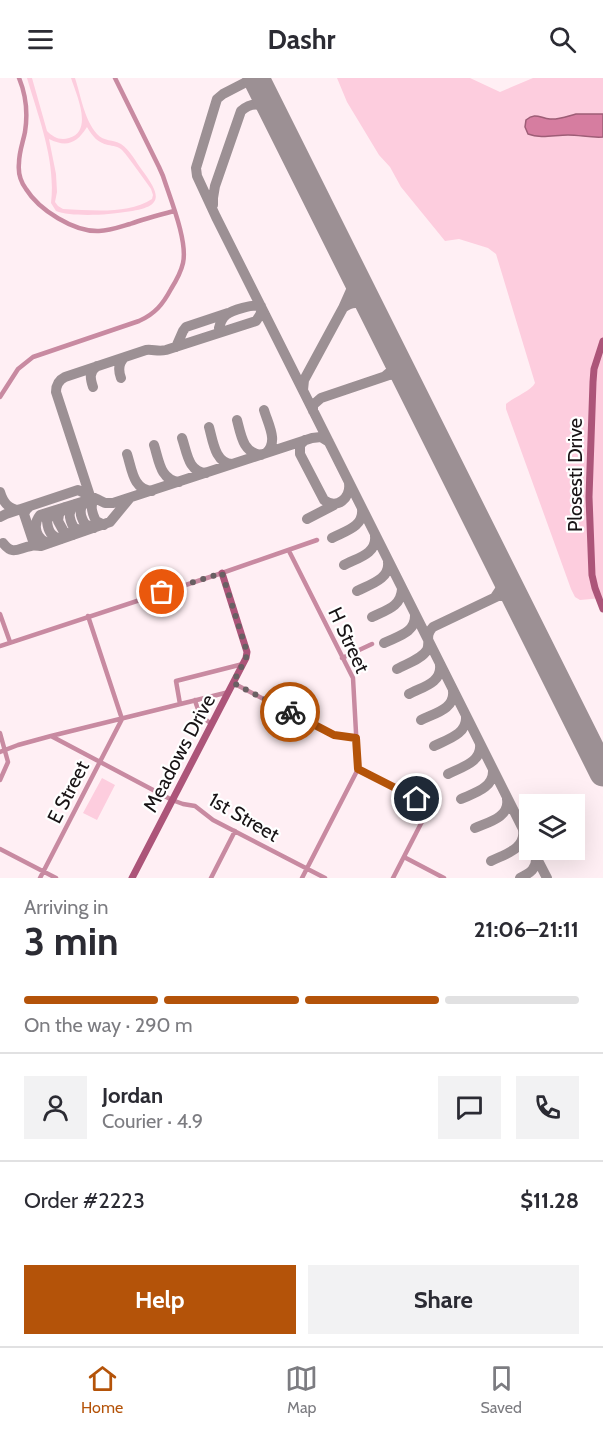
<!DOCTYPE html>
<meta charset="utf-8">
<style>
body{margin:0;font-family:Cabin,sans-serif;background:#f2f2f3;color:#2b2b33;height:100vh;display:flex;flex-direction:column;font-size:22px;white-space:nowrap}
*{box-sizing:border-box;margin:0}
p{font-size:20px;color:#7c7c81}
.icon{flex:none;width:33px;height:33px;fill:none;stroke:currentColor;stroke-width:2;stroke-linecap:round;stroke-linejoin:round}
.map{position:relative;height:800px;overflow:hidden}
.panel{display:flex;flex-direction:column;background:#fff;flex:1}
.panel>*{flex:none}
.fabs{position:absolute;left:519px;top:716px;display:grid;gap:12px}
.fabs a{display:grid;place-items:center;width:66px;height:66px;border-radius:0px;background:#fff;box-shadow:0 6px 24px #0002;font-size:30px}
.pin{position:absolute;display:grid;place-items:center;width:51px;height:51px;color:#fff;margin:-26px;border:3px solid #fff;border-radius:50%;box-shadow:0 2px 6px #0007}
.courier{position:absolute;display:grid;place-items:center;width:60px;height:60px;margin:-30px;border:4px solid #b45309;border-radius:50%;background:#fff;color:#222;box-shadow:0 2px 8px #0007}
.headline em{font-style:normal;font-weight:700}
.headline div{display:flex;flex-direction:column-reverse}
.headline{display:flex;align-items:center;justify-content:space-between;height:102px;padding:0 24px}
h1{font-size:39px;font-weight:700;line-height:45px}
.bar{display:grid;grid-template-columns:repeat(4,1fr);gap:9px 6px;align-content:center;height:72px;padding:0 24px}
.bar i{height:8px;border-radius:4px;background:#e1e1e2}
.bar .current{background:#b45309}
.bar p{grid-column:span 4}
.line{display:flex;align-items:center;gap:15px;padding:0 24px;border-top:2px solid #e1e1e2}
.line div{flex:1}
.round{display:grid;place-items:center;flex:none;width:63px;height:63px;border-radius:0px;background:#f2f2f3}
.button{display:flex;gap:12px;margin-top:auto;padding:12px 24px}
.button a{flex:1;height:69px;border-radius:0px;background:#b45309;color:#fff;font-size:24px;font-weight:700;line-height:69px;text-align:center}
.button a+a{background:#f2f2f3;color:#2b2b33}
header{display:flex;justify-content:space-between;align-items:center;height:78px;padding:0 24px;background:#fff;font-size:27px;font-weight:700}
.dock{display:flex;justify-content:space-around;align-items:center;height:84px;border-top:2px solid #e1e1e2;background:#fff;font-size:16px;color:#7c7c81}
.dock a{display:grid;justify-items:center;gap:3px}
.dock .current{color:#b45309}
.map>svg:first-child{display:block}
.green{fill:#fdcdde;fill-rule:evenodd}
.water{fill:#d67da0;stroke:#9d5d76;stroke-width:1.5}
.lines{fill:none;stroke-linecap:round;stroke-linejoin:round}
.taxiway{stroke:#9c9094;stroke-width:10}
.runway{stroke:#9c9094;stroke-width:27}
.street{stroke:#c88aa1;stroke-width:4.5}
.secondary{stroke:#ac5579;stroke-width:7}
.done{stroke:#696063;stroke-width:6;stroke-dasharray:0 10.8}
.route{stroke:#b45309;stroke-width:8}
.labels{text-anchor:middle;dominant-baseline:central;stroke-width:4.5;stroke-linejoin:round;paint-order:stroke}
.street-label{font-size:20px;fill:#181315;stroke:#fff}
</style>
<header><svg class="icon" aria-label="menu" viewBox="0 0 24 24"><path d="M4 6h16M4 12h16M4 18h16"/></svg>Dashr<svg class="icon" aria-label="search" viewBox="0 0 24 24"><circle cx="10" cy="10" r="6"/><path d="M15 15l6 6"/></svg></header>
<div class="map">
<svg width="603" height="800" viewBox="0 0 603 800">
<rect width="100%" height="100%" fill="#ffeff4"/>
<path class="green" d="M 27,0 L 32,0 L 47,53 C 53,59 60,63 69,60 C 94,53 76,16 71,0 L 75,0 C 81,18 84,41 97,56 C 104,64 113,61 121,66 C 130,72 136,84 142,92 C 163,120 162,129 125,134 C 109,137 70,139 56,133 L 51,125 C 56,83 39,41 27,0 ZM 87,49 C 92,58 98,65 108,67 C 113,68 118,68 122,72 C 130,81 144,101 151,111 L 153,117 L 152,121 C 127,137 91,132 63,131 L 58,128 L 55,124 L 57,114 L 56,96 L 49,61 C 67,70 77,65 87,49 Z
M 337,0 L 470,0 L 500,14 L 533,0 L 603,0 L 603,522 L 602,520 L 580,522 L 575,519 L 571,511 L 506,331 L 506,326 C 514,319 531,313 535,305 L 496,176 L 488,170 L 459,161 L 445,163 L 401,109 L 390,89 L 379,77 L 347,24 Z
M 102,700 L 115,707 L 97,742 L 83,735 Z"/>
<path class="water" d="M 576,36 L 603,36 L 603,59 C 591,60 580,57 568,57 C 554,57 541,61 528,56 L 525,49 L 526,42 C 535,34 540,40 550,41 C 558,42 568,38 576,36 Z"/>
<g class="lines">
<path class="taxiway" d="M 254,0 L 223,16 L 217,21 L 196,90 L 197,98 L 216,139 L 530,765
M 213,127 L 213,120 L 215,108 L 241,33 C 252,23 263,25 273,35
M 343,230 L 351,212 L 352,191
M 224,253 L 219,250 C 220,246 222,240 226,237 C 232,232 253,226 261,228
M 176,269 L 183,253 L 186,249 L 228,235
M 385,298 L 391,293 L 394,277
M 121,300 C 118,292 118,285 125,279
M 93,309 C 90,300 89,294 97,288
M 303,312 L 304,302 L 343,230 C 354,221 362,225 373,233
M 264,332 C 268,346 279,364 266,375
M 313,333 L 313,327 L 321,320 L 389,297 C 397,296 401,296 406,302
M 237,342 C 241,357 243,375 261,377
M 209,349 C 213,363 215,385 232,386
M 182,360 C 187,374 188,394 206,395
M 305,362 L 300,367 L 300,376 L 324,422 C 337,432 351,420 349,405
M 154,367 C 159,382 160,402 179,404
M 127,376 C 132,391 133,412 152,413
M 0,414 C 3,424 8,431 19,432
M 90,418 L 56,314 C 56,307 59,302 65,299 L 146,272 C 153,271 158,274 166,272 L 256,243 L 260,237 L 262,231
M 99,422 L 94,422 C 89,428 93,437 96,443 L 104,447
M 86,423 C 78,429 80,438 85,446 L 94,450
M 75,426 C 67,433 69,441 74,450 L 84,453
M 30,428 L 26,432 L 24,436 L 33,463
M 65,429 L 59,436 L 58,443 L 64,454 L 73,457
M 52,434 L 47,443 C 48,453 51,459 61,461
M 0,439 L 6,436 L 78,412 L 105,425 L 113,425 L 312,360 L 321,359 L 329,364
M 307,441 L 334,427
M 332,460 C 345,453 364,449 362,431
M 3,465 C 13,478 18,470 31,468 C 32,467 39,468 41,468 L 110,444 L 129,421
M 50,465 C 36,463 32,447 40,437 L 88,422 L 97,421
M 344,487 C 357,480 377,476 375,458
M 357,513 C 371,506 390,501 388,484
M 495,519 L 501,510 L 503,494
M 372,539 C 386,532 401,529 402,511
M 384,565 C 398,558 416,555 415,536
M 397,591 C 406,586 422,581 427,572 C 431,563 424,558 433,549 L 498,518 L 509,518 L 517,524
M 409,616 C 422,609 442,605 440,587
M 421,642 C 435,635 455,631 453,613
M 434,668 C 448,661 467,656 466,639
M 448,696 C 462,689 482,684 480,666
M 461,721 C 474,715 494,710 493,692
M 475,750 C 489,744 510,739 507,721
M 532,771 L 547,800
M 491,783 C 505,776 526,771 523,752
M 520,800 C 530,795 537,791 536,779"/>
<path class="runway" d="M 256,0 L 603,695"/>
<path class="street" d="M 19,0 C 26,17 28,35 25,54 C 23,64 19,74 19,85 C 18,94 20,103 26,111 C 39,132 74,154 99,153 C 109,153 120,149 130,146 C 144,141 159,137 174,133
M 0,319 L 18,291 L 33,279 L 139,243 C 155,236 163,226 171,211 C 176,203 181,194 183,185 C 188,163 170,120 163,98 L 159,89 L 115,0
M 289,473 L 353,600 L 358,691 L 302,800
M 0,536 L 10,564
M 0,568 L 222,495 L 317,462
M 342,580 L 372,566
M 233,605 L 327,654 L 341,659 L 356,660
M 195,622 C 198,634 202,640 212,646
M 180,626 L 176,603 L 243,586
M 0,655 L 8,684 L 0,702
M 51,658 L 172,722 L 183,726 L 195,728 L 213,742 L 325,800
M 0,674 L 18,667 L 51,658 L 229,614
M 358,691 L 430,728 L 393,800
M 0,771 L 56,800
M 404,779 L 444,800
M 40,800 L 122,641 L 88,538
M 211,800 L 235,753"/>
<path class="secondary" d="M 603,263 L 594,291 L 593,304 L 589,419 L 592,497 L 595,510 L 603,531
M 132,800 L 246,580 L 247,574 L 222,495"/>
</g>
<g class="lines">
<path class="done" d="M 162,514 L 222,495 L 247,574 L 246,580 L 233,605 L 290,634"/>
<path class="route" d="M 290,634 L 334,657 L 356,660 L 358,691 L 417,721"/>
</g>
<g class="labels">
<g class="street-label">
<text transform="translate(575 397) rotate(-90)">Plosesti Drive</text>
<text transform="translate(349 562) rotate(65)">H Street</text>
<text transform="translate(179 675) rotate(-62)">Meadows Drive</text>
<text transform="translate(68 714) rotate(-63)">E Street</text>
<text transform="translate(244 739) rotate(30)">1st Street</text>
</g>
</g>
</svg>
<div class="fabs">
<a><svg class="icon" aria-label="layers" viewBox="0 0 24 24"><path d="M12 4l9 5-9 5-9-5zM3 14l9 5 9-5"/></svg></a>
</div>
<div class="pin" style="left:162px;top:514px;background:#ea580c"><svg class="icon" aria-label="bag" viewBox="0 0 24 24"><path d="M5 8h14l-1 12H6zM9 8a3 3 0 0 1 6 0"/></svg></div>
<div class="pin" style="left:417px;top:721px;background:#1f2937"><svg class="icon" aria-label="home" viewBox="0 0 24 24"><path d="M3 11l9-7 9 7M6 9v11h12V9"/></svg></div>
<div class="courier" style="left:290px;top:634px"><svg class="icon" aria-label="bike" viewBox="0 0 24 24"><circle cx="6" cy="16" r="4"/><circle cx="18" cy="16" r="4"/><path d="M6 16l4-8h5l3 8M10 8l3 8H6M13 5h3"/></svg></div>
</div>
<section class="panel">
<div class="headline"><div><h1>3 min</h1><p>Arriving in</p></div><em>21:06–21:11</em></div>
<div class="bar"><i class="current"></i><i class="current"></i><i class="current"></i><i></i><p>On the way · 290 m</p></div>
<div class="line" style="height:108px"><a class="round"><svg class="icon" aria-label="person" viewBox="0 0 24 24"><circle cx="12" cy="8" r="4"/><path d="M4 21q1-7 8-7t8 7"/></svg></a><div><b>Jordan</b><p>Courier · 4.9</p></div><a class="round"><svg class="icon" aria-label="chat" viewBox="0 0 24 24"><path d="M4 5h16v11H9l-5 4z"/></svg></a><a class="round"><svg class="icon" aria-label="phone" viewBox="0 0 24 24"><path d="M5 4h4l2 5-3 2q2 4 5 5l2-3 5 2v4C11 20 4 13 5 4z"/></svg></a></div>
<div class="line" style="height:78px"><div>Order #2223</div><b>$11.28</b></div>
<div class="button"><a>Help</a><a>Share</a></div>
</section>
<nav class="dock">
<a class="current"><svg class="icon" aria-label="home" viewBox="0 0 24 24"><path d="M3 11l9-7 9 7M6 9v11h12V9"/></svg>Home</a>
<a><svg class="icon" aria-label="map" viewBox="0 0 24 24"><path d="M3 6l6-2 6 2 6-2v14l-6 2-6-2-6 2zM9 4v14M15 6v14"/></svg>Map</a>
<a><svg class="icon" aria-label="saved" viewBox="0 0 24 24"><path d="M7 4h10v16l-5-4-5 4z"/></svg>Saved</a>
</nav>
